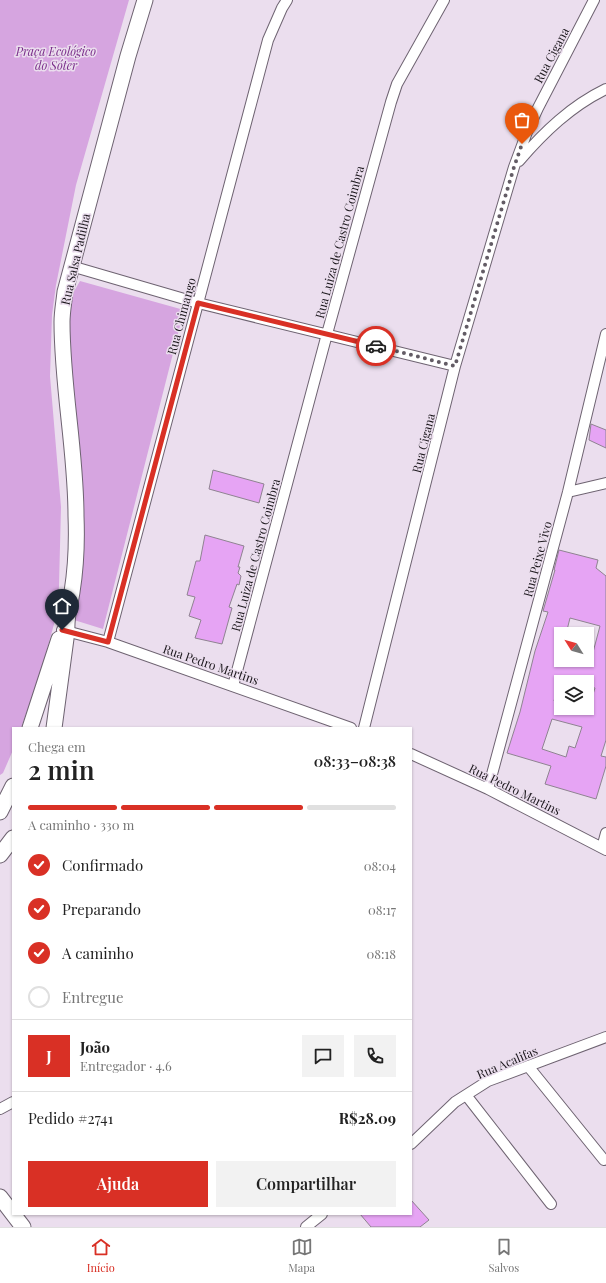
<!DOCTYPE html>
<html lang="pt">
<meta charset="utf-8">
<style>
body{margin:0;font-family:"Playfair Display",serif;background:#f2f2f2;color:#222;height:100vh;display:flex;flex-direction:column;font-size:15px;white-space:nowrap}
*{box-sizing:border-box;margin:0}
p{font-size:13px;color:#767676}
.icon{flex:none;width:22px;height:22px;fill:none;stroke:currentColor;stroke-width:2;stroke-linecap:round;stroke-linejoin:round}
.map{position:relative;flex:1;overflow:hidden}
.drawer{position:absolute;left:12px;top:727px;width:400px;height:488px;display:flex;flex-direction:column;background:#fff;border-radius:0px;box-shadow:0 1px 3px #0004}
.drawer>*{flex:none}
.needle{width:26px;rotate:307deg}
.tools{position:absolute;left:554px;top:627px;display:grid;gap:8px}
.tools a{display:grid;place-items:center;width:40px;height:40px;border-radius:0px;background:#fff;box-shadow:0 1px 3px #0004;font-size:20px}
.pin{position:absolute;display:grid;place-items:center;width:34px;height:34px;color:#fff;margin:-41px -17px;border-radius:50% 50% 50% 0;rotate:-45deg;box-shadow:0 0 4px #0007}
.pin .icon{rotate:45deg}
.courier{position:absolute;display:grid;place-items:center;width:40px;height:40px;margin:-20px;border:3px solid #d93025;border-radius:50%;background:#fff;color:#222;box-shadow:0 1px 5px #0007}
.overview em{font-style:normal;font-weight:600}
.overview div{display:flex;flex-direction:column-reverse}
.overview{display:flex;align-items:center;justify-content:space-between;height:68px;padding:0 16px}
h1{font-size:26px;font-weight:600;line-height:30px}
.bar{display:grid;grid-template-columns:repeat(4,1fr);gap:6px 4px;align-content:center;height:48px;padding:0 16px}
.bar i{height:5px;border-radius:3px;background:#e0e0e0}
.bar .selected{background:#d93025}
.bar p{grid-column:span 4}
.line{display:flex;align-items:center;gap:10px;padding:0 16px;border-top:1px solid #e0e0e0}
.line div{flex:1}
.round{display:grid;place-items:center;flex:none;width:42px;height:42px;border-radius:0px;background:#f2f2f2}
ol{padding:0 16px;list-style:none}
li{display:flex;align-items:center;gap:12px;height:44px}
li p{margin-inline-start:auto}
li .icon{padding:4px;border-radius:50%;background:#d93025;color:#fff;stroke-width:4}
li:last-child{color:#767676}
li i{width:22px;height:22px;border:2px solid #e0e0e0;border-radius:50%}
.action{display:flex;gap:8px;margin-top:auto;padding:8px 16px}
.action a{flex:1;height:46px;border-radius:0px;background:#d93025;color:#fff;font-size:16px;font-weight:600;line-height:46px;text-align:center}
.action a+a{background:#f2f2f2;color:#222}
.dock{display:flex;justify-content:space-around;align-items:center;height:56px;border-top:1px solid #e0e0e0;background:#fff;font-size:11px;color:#767676}
.dock a{display:grid;justify-items:center;gap:2px}
.dock .selected{color:#d93025}
.map>svg:first-child{display:block}
.green{fill:#d6a5e0}
.building{fill:#e6a4f4;stroke:#8f8391;fill-rule:evenodd}
.lines{fill:none;stroke-linecap:round;stroke-linejoin:round}
.street-casing{stroke:#6e6371;stroke-width:12}
.secondary-casing{stroke:#6e6371;stroke-width:17}
.street{stroke:#fff;stroke-width:10}
.secondary{stroke:#fff;stroke-width:15}
.done{stroke:#635c65;stroke-width:4;stroke-dasharray:0 7.2}
.route{stroke:#d93025;stroke-width:5}
.labels{text-anchor:middle;dominant-baseline:central;stroke-width:3;stroke-linejoin:round;paint-order:stroke}
.park-label{font-size:12px;font-style:italic;fill:#7a2d8a;stroke:#ebdeee}
.street-label{font-size:12px;fill:#1a161b;stroke:#ebdeee}
</style>
<div class="map">
<svg width="606" height="1227" viewBox="0 0 606 1227">
<rect width="100%" height="100%" fill="#ebdeee"/>
<path class="green" d="M 0,0 L 129,0 L 76,185 L 56,285 L 52,315 L 50,376 L 61,507 L 59,586 L 56,617 L 41,671 L 21,728 L 13,728 L 13,750 L 3,773 L 0,775 Z
M 80,281 L 184,310 L 103,629 L 74,620 L 69,321 L 72,295 Z"/>
<path class="building" d="M 591,424 L 606,430 L 606,448 L 589,440 Z
M 213,470 L 264,484 L 259,503 L 209,489 Z
M 205,535 L 244,546 L 238,567 L 240,567 L 238,573 L 241,576 L 239,585 L 237,584 L 229,607 L 232,608 L 222,644 L 195,638 L 201,620 L 189,616 L 195,597 L 187,595 L 196,561 L 200,561 Z
M 559,550 L 598,560 L 596,568 L 606,576 L 606,740 L 601,756 L 606,757 L 606,766 L 596,799 L 545,784 L 551,766 L 507,753 L 520,712 L 535,651 L 548,612 L 543,611 L 555,570 L 554,570 ZM 570,618 L 600,626 L 592,656 L 587,655 L 587,660 L 580,660 L 579,664 L 565,660 L 561,660 L 561,634 L 566,634 ZM 560,679 L 571,682 L 587,682 L 587,686 L 595,688 L 589,707 L 587,706 L 587,708 L 561,708 L 561,703 L 554,701 ZM 552,719 L 582,727 L 575,748 L 569,746 L 566,757 L 542,749 Z
M 411,1200 L 429,1220 L 420,1227 L 371,1227 L 360,1214 L 411,1214 Z"/>
<g class="lines">
<defs>
<path id="street" d="M 519,161 C 544,132 571,106 606,89
M 71,266 L 198,303 L 455,366
M 568,492 L 606,483
M 62,630 L 108,642 L 351,728
M 108,642 L 268,40 L 282,8 L 287,0
M 233,686 L 327,334 L 391,102 L 397,84 L 444,0
M 364,728 L 455,366 L 514,167 L 527,132 L 538,108 L 594,0
M 411,754 L 488,789 L 606,850
M 488,789 L 568,492 L 606,334
M 602,848 L 606,833
M 528,1066 L 604,1160
M 466,1095 L 551,1204
M 0,1109 L 13,1102
M 411,1144 L 455,1102 L 488,1081 L 606,1037
M 306,1227 L 322,1214"/>
<path id="secondary" d="M 30,728 L 59,639
M 54,728 L 67,631 C 66,617 70,605 72,592 C 76,567 77,541 76,516 C 76,451 62,387 62,322 C 62,312 64,302 65,292 L 128,56 L 145,0
M 0,812 L 13,786
M 0,855 L 13,838
M 0,1197 L 23,1227"/>
</defs>
<use href="#street" class="street-casing"/>
<use href="#secondary" class="secondary-casing"/>
<use href="#street" class="street"/>
<use href="#secondary" class="secondary"/>
</g>
<g class="lines">
<path class="done" d="M 376,346 L 455,366 L 514,167 L 522,144"/>
<path class="route" d="M 62,630 L 108,642 L 198,303 L 376,346"/>
</g>
<g class="labels">
<g class="park-label">
<text x="56" y="51">Praça Ecológico<tspan x="56" dy="14">do Sóter</tspan></text>
</g>
<g class="street-label">
<text transform="translate(551 55) rotate(-62)">Rua Cigana</text>
<text transform="translate(339 242) rotate(-75)">Rua Luiza de Castro Coimbra</text>
<text transform="translate(75 259) rotate(-77)">Rua Salsa Padilha</text>
<text transform="translate(181 316) rotate(-75)">Rua Chimango</text>
<text transform="translate(423 443) rotate(-76)">Rua Cigana</text>
<text transform="translate(255 555) rotate(-75)">Rua Luiza de Castro Coimbra</text>
<text transform="translate(537 559) rotate(-75)">Rua Peixe Vivo</text>
<text transform="translate(211 664) rotate(19)">Rua Pedro Martins</text>
<text transform="translate(515 789) rotate(26)">Rua Pedro Martins</text>
<text transform="translate(507 1062) rotate(-23)">Rua Acalifas</text>
</g>
</g>
</svg>
<div class="tools">
<a><svg class="needle" viewBox="-14 -14 28 28"><path d="M0-13l5 13h-10z" fill="#e53935"/><path d="M0 13l5-13h-10z" fill="#767676"/></svg></a>
<a><svg class="icon" aria-label="layers" viewBox="0 0 24 24"><path d="M12 4l9 5-9 5-9-5zM3 14l9 5 9-5"/></svg></a>
</div>
<div class="pin" style="left:522px;top:144px;background:#ea580c"><svg class="icon" aria-label="bag" viewBox="0 0 24 24"><path d="M5 8h14l-1 12H6zM9 8a3 3 0 0 1 6 0"/></svg></div>
<div class="pin" style="left:62px;top:630px;background:#1f2937"><svg class="icon" aria-label="home" viewBox="0 0 24 24"><path d="M3 11l9-7 9 7M6 9v11h12V9"/></svg></div>
<div class="courier" style="left:376px;top:346px"><svg class="icon" aria-label="car" viewBox="0 0 24 24"><path d="M5 17H2v-5l4-1 3-4h7l3 4 3 1v5h-3M9 17h6M6 11h13"/><circle cx="7" cy="17" r="2"/><circle cx="17" cy="17" r="2"/></svg></div>
<section class="drawer">
<div class="overview"><div><h1>2 min</h1><p>Chega em</p></div><em>08:33–08:38</em></div>
<div class="bar"><i class="selected"></i><i class="selected"></i><i class="selected"></i><i></i><p>A caminho · 330 m</p></div>
<ol>
<li><svg class="icon" aria-label="check" viewBox="0 0 24 24"><path d="M5 12l5 5 9-10"/></svg>Confirmado<p>08:04</p></li>
<li><svg class="icon" aria-label="check" viewBox="0 0 24 24"><path d="M5 12l5 5 9-10"/></svg>Preparando<p>08:17</p></li>
<li><svg class="icon" aria-label="check" viewBox="0 0 24 24"><path d="M5 12l5 5 9-10"/></svg>A caminho<p>08:18</p></li>
<li><i></i>Entregue</li>
</ol>
<div class="line" style="height:72px"><b class="round" style="background:#d93025;color:#fff">J</b><div><b>João</b><p>Entregador · 4.6</p></div><a class="round"><svg class="icon" aria-label="chat" viewBox="0 0 24 24"><path d="M4 5h16v11H9l-5 4z"/></svg></a><a class="round"><svg class="icon" aria-label="phone" viewBox="0 0 24 24"><path d="M5 4h4l2 5-3 2q2 4 5 5l2-3 5 2v4C11 20 4 13 5 4z"/></svg></a></div>
<div class="line" style="height:52px"><div>Pedido #2741</div><b>R$28.09</b></div>
<div class="action"><a>Ajuda</a><a>Compartilhar</a></div>
</section>
</div>
<nav class="dock">
<a class="selected"><svg class="icon" aria-label="home" viewBox="0 0 24 24"><path d="M3 11l9-7 9 7M6 9v11h12V9"/></svg>Início</a>
<a><svg class="icon" aria-label="map" viewBox="0 0 24 24"><path d="M3 6l6-2 6 2 6-2v14l-6 2-6-2-6 2zM9 4v14M15 6v14"/></svg>Mapa</a>
<a><svg class="icon" aria-label="saved" viewBox="0 0 24 24"><path d="M7 4h10v16l-5-4-5 4z"/></svg>Salvos</a>
</nav>
